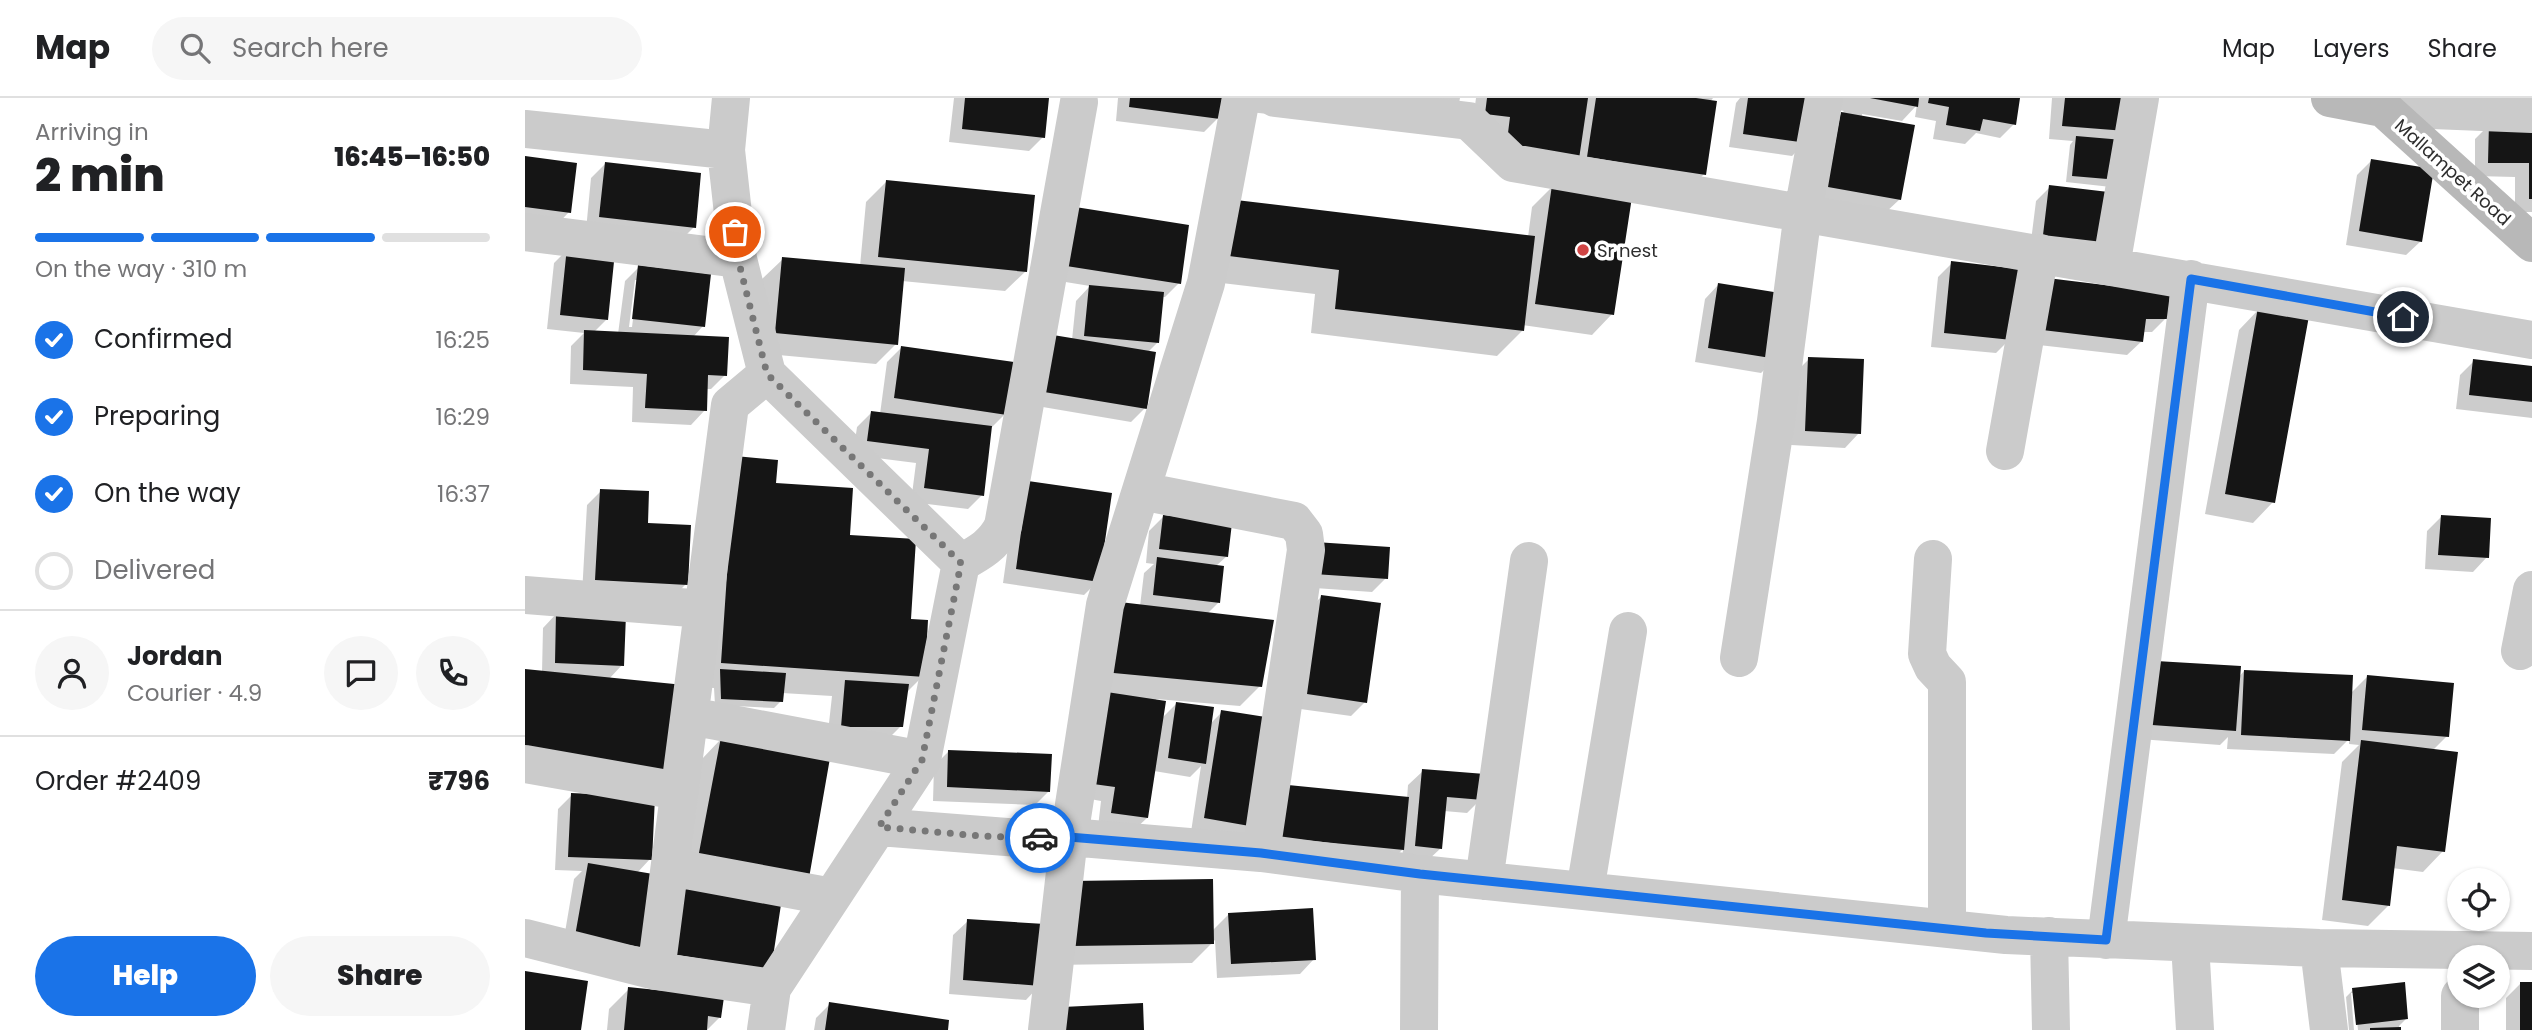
<!DOCTYPE html>
<meta charset="utf-8">
<style>
body{margin:0;font-family:Poppins,sans-serif;background:#f6f6f6;color:#202124;height:100vh;display:flex;flex-direction:column;font-size:26px;white-space:nowrap}
*{box-sizing:border-box;margin:0}
p{font-size:23px;color:#757577}
.icon{flex:none;width:38px;height:38px;fill:none;stroke:currentColor;stroke-width:2;stroke-linecap:round;stroke-linejoin:round}
.map{position:relative;flex:1;overflow:hidden}
.sheet{display:flex;flex-direction:column;background:#fff;width:525px}
.sheet>*{flex:none}
.tools{position:absolute;left:1922px;top:770px;display:grid;gap:14px}
.tools a{display:grid;place-items:center;width:63px;height:63px;border-radius:50%;background:#fff;box-shadow:0 2px 5px #0004;font-size:35px}
.pin{position:absolute;display:grid;place-items:center;width:60px;height:60px;color:#fff;margin:-30px;border:4px solid #fff;border-radius:50%;box-shadow:0 2px 7px #0007}
.courier{position:absolute;display:grid;place-items:center;width:70px;height:70px;margin:-35px;border:5px solid #1a73e8;border-radius:50%;background:#fff;color:#222;box-shadow:0 2px 9px #0007}
.summary em{font-style:normal;font-weight:800}
.summary div{display:flex;flex-direction:column-reverse}
.summary{display:flex;align-items:center;justify-content:space-between;height:119px;padding:0 35px}
h1{font-size:46px;font-weight:800;line-height:52px}
.bar{display:grid;grid-template-columns:repeat(4,1fr);gap:10px 7px;align-content:center;height:84px;padding:0 35px}
.bar i{height:9px;border-radius:5px;background:#e0e0e0}
.bar .active{background:#1a73e8}
.bar p{grid-column:span 4}
.line{display:flex;align-items:center;gap:18px;padding:0 35px;border-top:2px solid #e0e0e0}
.line div{flex:1}
.round{display:grid;place-items:center;flex:none;width:74px;height:74px;border-radius:37px;background:#f6f6f6}
ol{padding:0 35px;list-style:none}
li{display:flex;align-items:center;gap:21px;height:77px}
li p{margin-inline-start:auto}
li .icon{padding:7px;border-radius:50%;background:#1a73e8;color:#fff;stroke-width:4}
li:last-child{color:#757577}
li i{width:38px;height:38px;border:4px solid #e0e0e0;border-radius:50%}
.cta{display:flex;gap:14px;margin-top:auto;padding:14px 35px}
.cta a{flex:1;height:80px;border-radius:42px;background:#1a73e8;color:#fff;font-size:28px;font-weight:800;line-height:80px;text-align:center}
.cta a+a{background:#f6f6f6;color:#202124}
header{display:flex;align-items:center;gap:42px;box-sizing:border-box;height:98px;padding:0 35px;background:#fff;border-bottom:2px solid #e0e0e0}
header strong{font-size:33px}
nav{display:flex;gap:38px;margin-inline-start:auto;font-size:24px}
.search{width:490px;height:63px;background:#f6f6f6;display:flex;align-items:center;gap:18px;box-sizing:border-box;padding:0 24px;border-radius:38px;color:#757577;font-size:26px}
main{display:flex;flex:1;min-height:0}
.map>svg:first-child{display:block}
.shadow{fill:#0003;fill-rule:evenodd}
.building{fill:#151515}
.lines{fill:none;stroke-linecap:round;stroke-linejoin:round}
.minor{stroke:#cbcbcb;stroke-width:38}
.secondary{stroke:#b8b8b8;stroke-width:38}
.done{stroke:#777;stroke-width:7;stroke-dasharray:0 12.6}
.route{stroke:#1a73e8;stroke-width:9}
.poi-dot{fill:#d04545;stroke:#fff;stroke-width:2.5}
.labels{text-anchor:middle;dominant-baseline:central;stroke-width:7;stroke-linejoin:round;paint-order:stroke}
.street-label{font-size:18px;fill:#2e2e2e;stroke:#fff}
.poi-label{font-size:18px;fill:#2e2e2e;stroke:#fff;text-anchor:start}
</style>
<header>
<strong>Map</strong>
<div class="search"><svg class="icon" aria-label="search" viewBox="0 0 24 24"><circle cx="10" cy="10" r="6"/><path d="M15 15l6 6"/></svg>Search here</div>
<nav><a>Map</a><a>Layers</a><a>Share</a></nav>
</header>
<main>
<section class="sheet">
<div class="summary"><div><h1>2 min</h1><p>Arriving in</p></div><em>16:45–16:50</em></div>
<div class="bar"><i class="active"></i><i class="active"></i><i class="active"></i><i></i><p>On the way · 310 m</p></div>
<ol>
<li><svg class="icon" aria-label="check" viewBox="0 0 24 24"><path d="M5 12l5 5 9-10"/></svg>Confirmed<p>16:25</p></li>
<li><svg class="icon" aria-label="check" viewBox="0 0 24 24"><path d="M5 12l5 5 9-10"/></svg>Preparing<p>16:29</p></li>
<li><svg class="icon" aria-label="check" viewBox="0 0 24 24"><path d="M5 12l5 5 9-10"/></svg>On the way<p>16:37</p></li>
<li><i></i>Delivered</li>
</ol>
<div class="line" style="height:126px"><a class="round"><svg class="icon" aria-label="person" viewBox="0 0 24 24"><circle cx="12" cy="8" r="4"/><path d="M4 21q1-7 8-7t8 7"/></svg></a><div><b>Jordan</b><p>Courier · 4.9</p></div><a class="round"><svg class="icon" aria-label="chat" viewBox="0 0 24 24"><path d="M4 5h16v11H9l-5 4z"/></svg></a><a class="round"><svg class="icon" aria-label="phone" viewBox="0 0 24 24"><path d="M5 4h4l2 5-3 2q2 4 5 5l2-3 5 2v4C11 20 4 13 5 4z"/></svg></a></div>
<div class="line" style="height:91px"><div>Order #2409</div><b>₹796</b></div>
<div class="cta"><a>Help</a><a>Share</a></div>
</section>
<div class="map">
<svg width="2007" height="932" viewBox="0 0 2007 932">
<rect width="100%" height="100%" fill="#fff"/>
<path class="shadow" d="M 429,0 L 522,0 L 518,39 L 504,53 L 424,44 Z
M 593,0 L 696,0 L 693,20 L 679,34 L 591,23 Z
M 726,0 L 935,0 L 933,10 L 908,35 L 725,14 Z
M 951,0 L 1188,0 L 1185,4 L 1179,76 L 1159,97 L 947,29 Z
M 1215,0 L 1287,0 L 1281,44 L 1267,58 L 1204,49 L 1211,5 Z
M 1316,0 L 1494,0 L 1489,26 L 1475,40 L 1451,35 L 1440,46 L 1408,41 L 1411,23 L 1390,19 L 1392,7 L 1377,23 L 1337,16 L 1337,19 L 1375,101 L 1360,115 L 1289,103 L 1302,30 L 1319,13 L 1314,12 Z
M 1527,0 L 1602,0 L 1586,89 L 1541,84 L 1545,47 L 1548,43 L 1524,41 Z
M 1964,27 L 2007,28 L 2007,114 L 1990,114 L 1990,79 L 1950,78 L 1950,41 Z
M 0,60 L 44,114 L 24,135 L 0,131 Z
M 1846,63 L 1896,143 L 1881,157 L 1821,147 L 1832,77 Z
M 80,66 L 169,129 L 155,143 L 61,132 L 66,80 Z
M 361,84 L 501,173 L 480,193 L 377,183 L 371,246 L 351,266 L 231,255 L 237,181 L 258,161 L 335,168 L 341,104 Z
M 1027,89 L 1087,216 L 1067,237 L 998,227 L 997,233 L 972,258 L 786,235 L 790,196 L 680,183 L 686,129 L 1003,139 L 1007,109 Z
M 1525,89 L 1590,97 L 1570,159 L 1505,151 L 1511,103 Z
M 530,124 L 654,185 L 640,199 L 637,199 L 632,245 L 622,255 L 620,310 L 606,324 L 500,306 L 547,242 L 551,203 L 565,188 L 522,181 Z
M 43,151 L 81,222 L 69,234 L 93,236 L 100,183 L 114,169 L 178,228 L 168,239 L 200,277 L 186,291 L 181,291 L 180,312 L 166,327 L 107,324 L 108,289 L 45,286 L 46,248 L 59,235 L 22,231 L 29,165 ZM 110,182 L 113,182 L 107,229 L 104,229 Z
M 1427,165 L 1485,241 L 1471,255 L 1406,249 L 1413,179 Z
M 1194,186 L 1250,261 L 1236,275 L 1170,264 L 1180,201 Z
M 1501,195 L 1641,220 L 1627,234 L 1617,234 L 1617,243 L 1602,257 L 1496,245 Z
M 1734,211 L 1748,404 L 1728,425 L 1680,416 L 1714,232 Z
M 377,249 L 480,316 L 465,331 L 457,397 L 443,411 L 386,404 L 391,365 L 328,357 L 332,329 L 346,315 L 355,316 L 362,264 Z
M 1284,261 L 1334,335 L 1320,350 L 1266,347 L 1270,275 Z
M 1949,263 L 2007,269 L 2007,320 L 1931,311 L 1935,277 Z
M 185,385 L 249,386 L 323,439 L 384,523 L 398,578 L 381,595 L 376,628 L 362,642 L 302,643 L 307,598 L 257,595 L 256,603 L 249,610 L 190,607 L 189,590 L 171,589 Z
M 76,393 L 161,486 L 147,500 L 57,496 L 62,407 Z
M 490,399 L 573,483 L 559,497 L 478,485 Z
M 638,419 L 702,458 L 691,468 L 693,505 L 682,516 L 735,588 L 715,608 L 631,601 L 637,620 L 652,605 L 685,626 L 697,614 L 738,703 L 882,701 L 883,687 L 898,673 L 956,701 L 942,715 L 919,713 L 916,750 L 901,764 L 877,762 L 878,751 L 863,766 L 666,734 L 676,668 L 665,679 L 629,673 L 622,720 L 607,734 L 573,729 L 576,703 L 548,698 L 561,609 L 615,508 L 619,475 L 629,466 L 621,465 L 624,433 Z
M 1916,419 L 1962,459 L 1948,474 L 1900,471 L 1902,433 Z
M 777,460 L 861,480 L 847,494 L 775,489 Z
M 796,499 L 840,604 L 826,618 L 768,610 L 782,513 Z
M 32,515 L 97,567 L 84,581 L 0,572 L 17,574 L 18,530 Z
M 1719,573 L 1825,596 L 1842,579 L 1922,638 L 1908,652 L 1918,753 L 1898,774 L 1867,770 L 1863,808 L 1843,828 L 1797,822 L 1817,664 L 1834,647 L 1824,646 L 1824,641 L 1809,656 L 1702,651 L 1703,639 L 1695,647 L 1614,641 L 1618,579 L 1713,580 Z
M 196,641 L 303,662 L 154,780 L 176,662 Z
M 423,654 L 524,693 L 510,707 L 408,703 L 409,668 Z
M 47,697 L 125,761 L 112,775 L 120,849 L 37,852 L 49,781 L 57,773 L 30,772 L 33,711 Z
M 527,805 L 687,833 L 704,816 L 789,861 L 775,876 L 692,880 L 690,842 L 667,865 L 527,867 Z
M 443,823 L 515,887 L 501,902 L 424,896 L 428,837 Z
M 1995,886 L 2007,886 L 2007,932 L 1981,932 L 1981,900 Z
M 104,891 L 195,919 L 182,932 L 82,932 L 84,911 Z
M 1828,892 L 1882,920 L 1874,928 L 1874,932 L 1833,932 L 1829,895 L 1826,895 L 1829,932 L 1824,932 L 1821,899 Z
M 305,906 L 421,932 L 289,932 L 291,920 Z"/>
<path class="building" d="M 440,0 L 524,0 L 520,40 L 437,31 Z
M 605,0 L 697,0 L 695,21 L 604,9 Z
M 962,0 L 1063,0 L 1054,61 L 981,51 L 985,19 L 960,16 Z
M 1071,0 L 1171,0 L 1192,3 L 1181,77 L 1062,59 Z
M 1223,0 L 1289,0 L 1282,45 L 1218,36 Z
M 1345,0 L 1394,0 L 1393,9 Z
M 1404,0 L 1495,0 L 1491,27 L 1458,21 L 1455,33 L 1421,27 L 1424,9 L 1403,5 Z
M 1540,0 L 1604,0 L 1601,33 L 1537,28 Z
M 1316,14 L 1390,27 L 1376,102 L 1303,89 Z
M 1964,25 L 2007,26 L 2007,101 L 2004,101 L 2004,65 L 1963,65 Z
M 1551,38 L 1598,42 L 1594,82 L 1547,78 Z
M 0,58 L 52,65 L 46,115 L 0,109 Z
M 1846,61 L 1909,71 L 1897,144 L 1834,133 Z
M 80,64 L 176,75 L 171,130 L 74,119 Z
M 361,82 L 510,97 L 502,174 L 353,159 Z
M 1027,87 L 1107,99 L 1089,217 L 1010,206 Z
M 1524,87 L 1592,95 L 1586,145 L 1518,137 Z
M 711,102 L 1010,138 L 999,233 L 810,211 L 814,172 L 704,158 Z
M 544,108 L 664,127 L 656,186 L 535,167 Z
M 42,149 L 90,154 L 83,222 L 35,217 Z
M 257,159 L 380,170 L 373,247 L 250,235 Z
M 1426,163 L 1494,171 L 1487,242 L 1419,235 Z
M 113,167 L 186,176 L 180,229 L 107,221 Z
M 1514,179 L 1645,195 L 1643,221 L 1621,221 L 1618,244 L 1509,231 Z
M 1193,185 L 1262,196 L 1252,261 L 1183,250 Z
M 564,187 L 639,194 L 634,245 L 559,238 Z
M 1733,209 L 1784,218 L 1750,405 L 1700,396 Z
M 59,232 L 204,239 L 202,278 L 183,277 L 182,313 L 120,310 L 122,276 L 58,272 Z
M 522,236 L 631,254 L 622,311 L 513,293 Z
M 376,248 L 489,264 L 482,317 L 369,300 Z
M 1283,259 L 1339,261 L 1336,336 L 1280,333 Z
M 1948,261 L 2007,268 L 2007,304 L 1944,297 Z
M 346,313 L 467,328 L 459,398 L 399,390 L 404,351 L 342,343 Z
M 210,358 L 253,362 L 251,385 L 328,390 L 325,437 L 391,441 L 386,521 L 403,522 L 400,579 L 196,565 Z
M 503,383 L 587,395 L 574,484 L 491,471 Z
M 75,391 L 124,393 L 123,425 L 166,427 L 163,487 L 70,482 Z
M 638,417 L 707,425 L 703,459 L 634,451 Z
M 1916,417 L 1966,420 L 1964,460 L 1913,457 Z
M 790,444 L 865,449 L 863,481 L 789,476 Z
M 632,459 L 699,468 L 695,505 L 628,497 Z
M 796,497 L 856,505 L 842,605 L 782,596 Z
M 586,503 L 749,522 L 737,589 L 578,574 Z
M 31,514 L 101,516 L 99,568 L 30,565 Z
M 1631,563 L 1716,568 L 1711,633 L 1627,627 Z
M 0,571 L 159,587 L 150,676 L 0,661 Z
M 195,571 L 261,575 L 258,604 L 196,601 Z
M 1719,572 L 1828,577 L 1825,643 L 1716,637 Z
M 1842,577 L 1929,585 L 1924,639 L 1837,632 Z
M 320,582 L 384,586 L 378,629 L 316,629 Z
M 575,593 L 641,603 L 623,720 L 586,715 L 590,689 L 561,685 Z
M 651,604 L 689,609 L 681,666 L 643,660 Z
M 696,612 L 753,621 L 736,730 L 679,720 Z
M 196,639 L 305,660 L 284,780 L 173,760 Z
M 1836,642 L 1933,654 L 1920,754 L 1872,748 L 1865,808 L 1817,802 Z
M 423,652 L 527,656 L 525,694 L 422,689 Z
M 897,671 L 960,676 L 958,702 L 922,699 L 917,751 L 890,748 Z
M 753,686 L 884,699 L 879,752 L 748,739 Z
M 46,695 L 130,699 L 127,762 L 43,759 Z
M 63,765 L 134,777 L 122,850 L 50,838 Z
M 688,781 L 689,846 L 547,848 L 546,783 Z
M 157,784 L 257,800 L 246,872 L 146,856 Z
M 788,810 L 791,862 L 706,866 L 703,815 Z
M 442,821 L 520,826 L 516,888 L 438,882 Z
M 0,873 L 63,883 L 56,932 L 0,932 Z
M 1880,884 L 1883,921 L 1831,927 L 1827,890 Z
M 1995,884 L 2007,884 L 2007,932 L 1995,932 Z
M 103,889 L 199,899 L 196,920 L 183,918 L 182,932 L 99,932 Z
M 304,904 L 424,922 L 423,932 L 300,932 Z
M 618,905 L 619,932 L 539,932 L 538,909 Z
M 1876,929 L 1876,932 L 1845,932 L 1845,930 Z"/>
<g class="lines">
<path class="minor" d="M 206,0 L 201,52 L 213,161 L 242,276 L 436,465
M 716,0 L 681,185 L 580,507 L 544,739 L 736,755 L 895,776 L 1481,837 L 1794,850 L 2007,853
M 750,0 L 944,23 L 988,65 L 2007,242
M 1859,0 L 1858,10 L 2007,16
M 0,31 L 201,52
M 0,134 L 213,161
M 1586,168 L 1615,0
M 1480,353 L 1515,155
M 616,393 L 769,423 L 779,436 L 781,452 L 736,755
M 1408,461 L 1402,556 L 1408,569 L 1422,584 L 1422,831
M 0,497 L 179,511
M 1995,553 L 2007,492
M 1214,560 L 1251,323 L 1278,114 L 1299,0
M 165,618 L 397,662
M 0,666 L 154,693
M 354,729 L 494,740 L 544,739 L 522,932
M 145,769 L 307,799
M 959,783 L 1004,463
M 1060,793 L 1103,533
M 1524,838 L 1526,932
M 0,840 L 131,873 L 247,890
M 1581,842 L 1666,181
M 1665,845 L 1670,932
M 1794,850 L 1804,932
M 131,873 L 205,307 L 242,276
M 1935,898 L 1935,932
M 241,932 L 247,890 L 397,662 L 436,465 C 454,455 469,447 478,428 L 554,4
M 894,932 L 895,776"/>
<path class="secondary" d="M 1805,0 L 1858,10 L 2007,145"/>
</g>
<g class="lines">
<path class="done" d="M 210,134 L 213,161 L 242,276 L 436,465 L 397,662 L 354,729 L 456,738 L 515,740"/>
<path class="route" d="M 515,740 L 544,739 L 736,755 L 895,776 L 1461,835 L 1581,842 L 1666,181 L 1878,219"/>
</g>
<circle class="poi-dot" cx="1058" cy="152" r="7"/>
<g class="labels">
<g class="street-label">
<text transform="translate(1928 74) rotate(42)">Mallampet Road</text>
</g>
<g class="poi-label">
<text x="1072" y="152">Sr nest</text>
</g>
</g>
</svg>
<div class="tools">
<a><svg class="icon" aria-label="locate" viewBox="0 0 24 24"><circle cx="12" cy="12" r="6"/><path d="M12 2v4M12 18v4M2 12h4M18 12h4"/></svg></a>
<a><svg class="icon" aria-label="layers" viewBox="0 0 24 24"><path d="M12 4l9 5-9 5-9-5zM3 14l9 5 9-5"/></svg></a>
</div>
<div class="pin" style="left:210px;top:134px;background:#ea580c"><svg class="icon" aria-label="bag" viewBox="0 0 24 24"><path d="M5 8h14l-1 12H6zM9 8a3 3 0 0 1 6 0"/></svg></div>
<div class="pin" style="left:1878px;top:219px;background:#1f2937"><svg class="icon" aria-label="home" viewBox="0 0 24 24"><path d="M3 11l9-7 9 7M6 9v11h12V9"/></svg></div>
<div class="courier" style="left:515px;top:740px"><svg class="icon" aria-label="car" viewBox="0 0 24 24"><path d="M5 17H2v-5l4-1 3-4h7l3 4 3 1v5h-3M9 17h6M6 11h13"/><circle cx="7" cy="17" r="2"/><circle cx="17" cy="17" r="2"/></svg></div>
</div>
</main>
